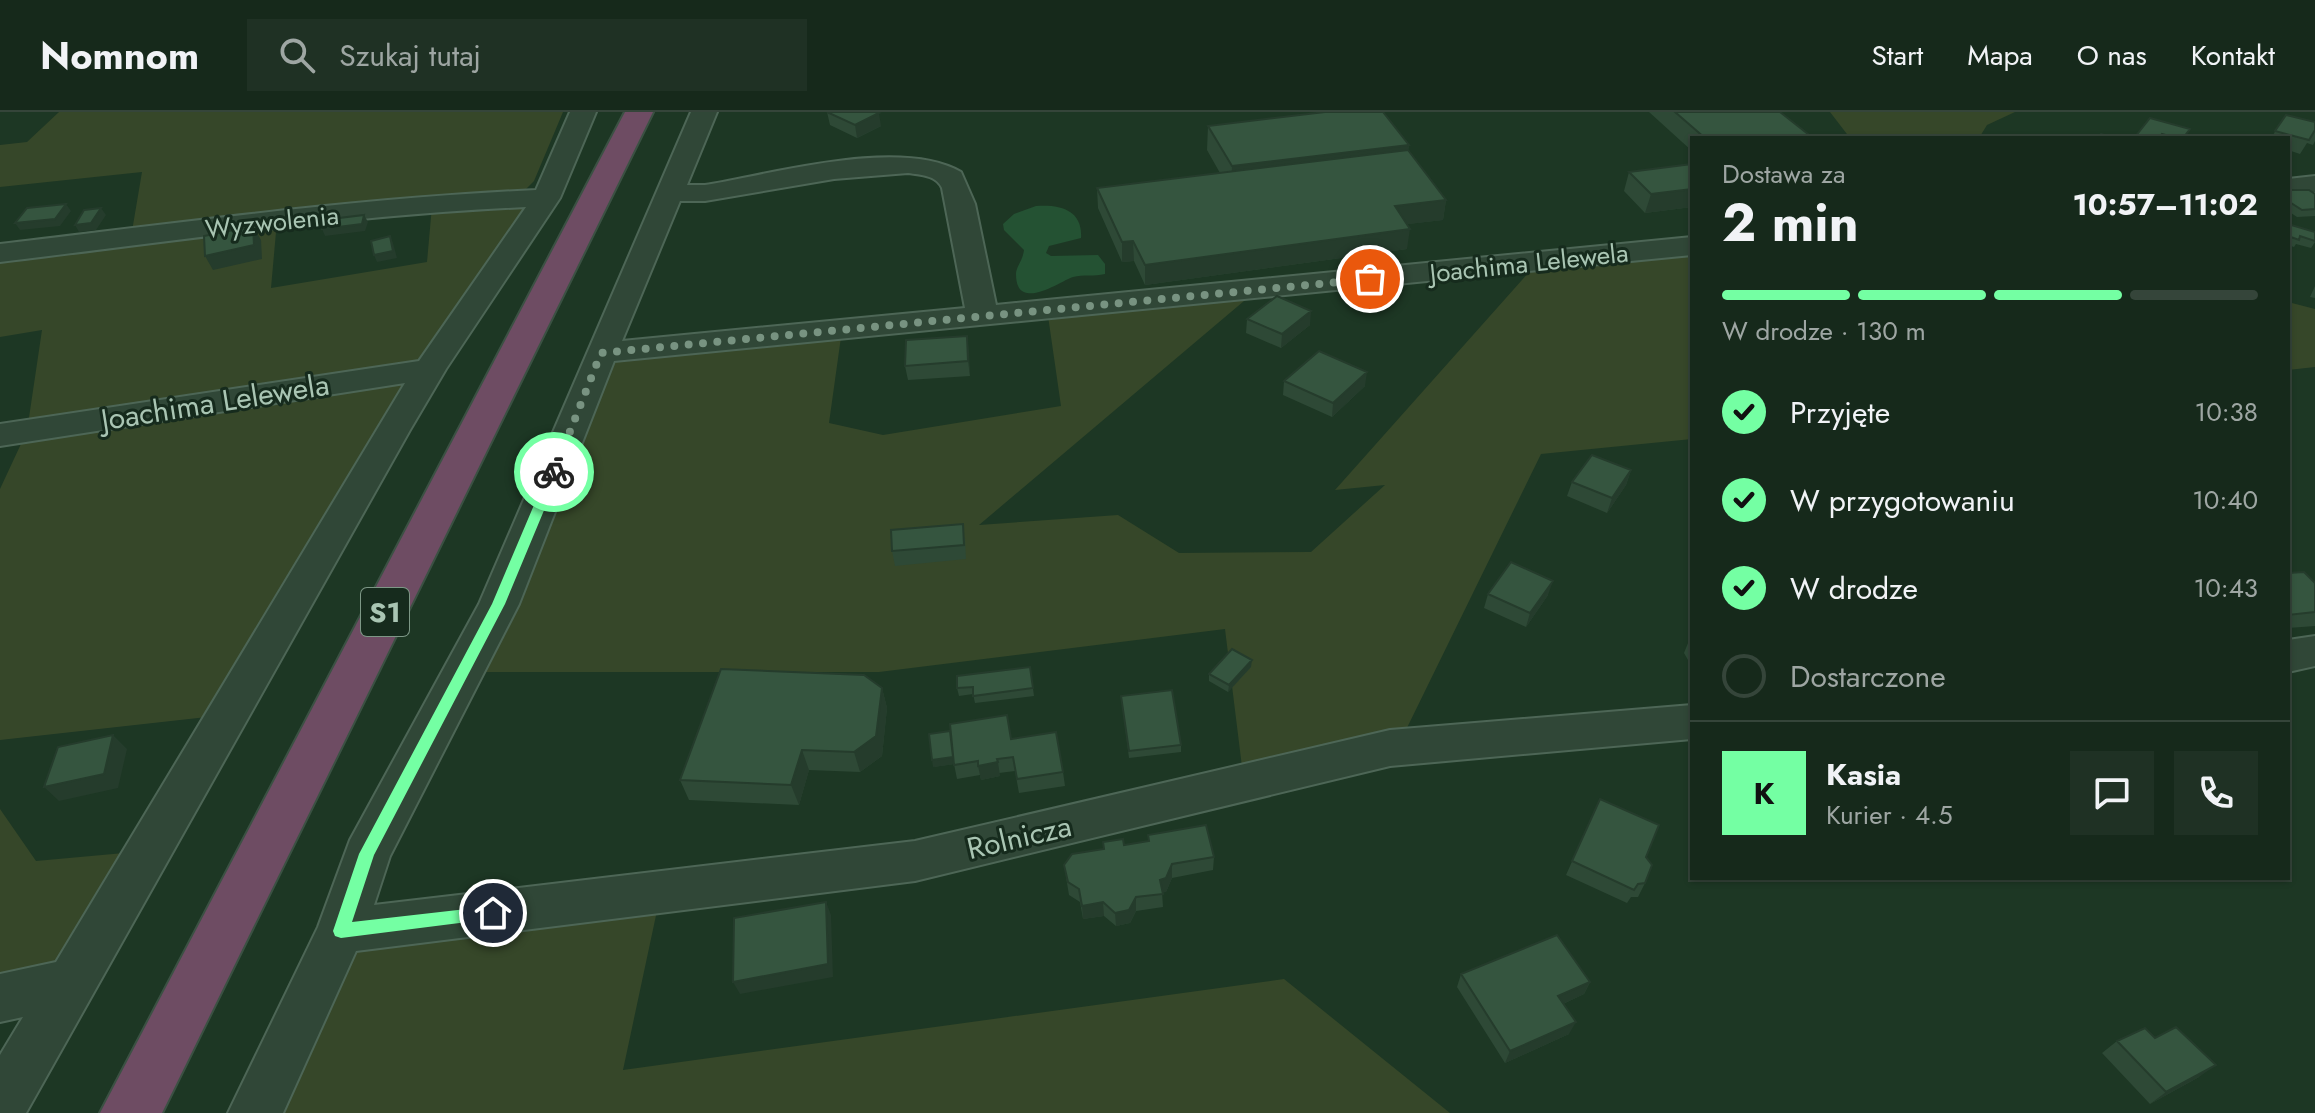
<!DOCTYPE html>
<html lang="pl">
<meta charset="utf-8">
<style>
body{margin:0;font-family:Jost,sans-serif;background:#1f3124;color:#f1f3f6;height:100vh;display:flex;flex-direction:column;font-size:30px;white-space:nowrap}
*{box-sizing:border-box;margin:0}
p{font-size:26px;color:#9ea6a3}
.icon{flex:none;width:44px;height:44px;fill:none;stroke:currentColor;stroke-width:2;stroke-linecap:round;stroke-linejoin:round}
.map{position:relative;flex:1;overflow:hidden}
.details{position:absolute;left:1690px;top:24px;width:600px;height:744px;display:flex;flex-direction:column;background:#16291b;border-radius:0px;box-shadow:0 2px 6px #0004,0 0 0 2px #35453a}
.details>*{flex:none}
.pin{position:absolute;display:grid;place-items:center;width:68px;height:68px;color:#fff;margin:-34px;border:4px solid #fff;border-radius:50%;box-shadow:0 2px 8px #0007}
.courier{position:absolute;display:grid;place-items:center;width:80px;height:80px;margin:-40px;border:6px solid #74ffa3;border-radius:50%;background:#fff;color:#222;box-shadow:0 2px 10px #0007}
.headline em{font-style:normal;font-weight:700}
.headline div{display:flex;flex-direction:column-reverse}
.headline{display:flex;align-items:center;justify-content:space-between;height:136px;padding:0 32px}
h1{font-size:52px;font-weight:700;line-height:60px}
.bar{display:grid;grid-template-columns:repeat(4,1fr);gap:12px 8px;align-content:center;height:96px;padding:0 32px}
.bar i{height:10px;border-radius:6px;background:#35453a}
.bar .selected{background:#74ffa3}
.bar p{grid-column:span 4}
.line{display:flex;align-items:center;gap:20px;padding:0 32px;border-top:2px solid #35453a}
.line div{flex:1}
.round{display:grid;place-items:center;flex:none;width:84px;height:84px;border-radius:0px;background:#1f3124}
ol{padding:0 32px;list-style:none}
li{display:flex;align-items:center;gap:24px;height:88px}
li p{margin-inline-start:auto}
li .icon{padding:8px;border-radius:50%;background:#74ffa3;color:#111;stroke-width:4}
li:last-child{color:#9ea6a3}
li i{width:44px;height:44px;border:4px solid #35453a;border-radius:50%}
header{display:flex;align-items:center;gap:48px;box-sizing:border-box;height:112px;padding:0 40px;background:#16291b;border-bottom:2px solid #35453a}
header strong{font-size:38px}
nav{display:flex;gap:44px;margin-inline-start:auto;font-size:28px}
.search{width:560px;height:72px;background:#1f3124;display:flex;align-items:center;gap:20px;box-sizing:border-box;padding:0 28px;border-radius:0px;color:#9ea6a3;font-size:30px}
.map>svg:first-child{display:block}
.green{fill:#364729;fill-rule:evenodd}
.water{fill:#245233}
.lines{fill:none;stroke-linecap:round;stroke-linejoin:round}
.street-casing{stroke:#4d6656;stroke-width:4}
.highway-casing{stroke:#3b5143;stroke-width:4}
.street{fill:#304737;fill-rule:evenodd}
.highway{fill:#6e4c63;fill-rule:evenodd}
.wall{fill:#2e4936}
.shaded-wall{fill:#253c2c}
.building{fill:#35553f;stroke:#253c2c;stroke-width:2}
.route{fill:#74ffa3}
.done{stroke:#789381;stroke-width:8;stroke-dasharray:0 14.4}
.labels{text-anchor:middle;dominant-baseline:central;stroke-width:6;stroke-linejoin:round;paint-order:stroke}
.far-street-label{font-size:26px;fill:#a9c5b3;stroke:#162b1d}
.shield{fill:#162b1d;stroke:#7d9786;stroke-width:2}
.shield-label{font-size:28px;font-weight:bold;fill:#a9c5b3}
.street-label{font-size:30px;fill:#a9c5b3;stroke:#162b1d}
</style>
<header>
<strong>Nomnom</strong>
<div class="search"><svg class="icon" aria-label="search" viewBox="0 0 24 24"><circle cx="10" cy="10" r="6"/><path d="M15 15l6 6"/></svg>Szukaj tutaj</div>
<nav><a>Start</a><a>Mapa</a><a>O nas</a><a>Kontakt</a></nav>
</header>
<div class="map">
<svg width="2315" height="1001" viewBox="0 0 2315 1001">
<rect width="100%" height="100%" fill="#1d3724"/>
<path class="green" d="M 59,0 L 563,0 L 534,69 L 520,83 L 546,86 L 225,603 L 0,628 L 0,377 L 27,319 L 42,218 L 0,225 L 0,141 L 131,125 L 142,60 L 0,75 L 0,33 L 27,30 ZM 432,94 L 427,150 L 271,176 L 277,109 Z
M 1830,0 L 2015,0 L 1987,13 L 1979,26 L 1850,26 Z
M 1692,134 L 1692,327 L 1541,342 L 1402,626 L 1244,671 L 1225,517 L 879,560 L 463,560 L 610,252 L 624,247 L 841,225 L 829,311 L 883,323 L 1061,294 L 1047,197 L 1257,178 L 979,413 L 1118,403 L 1179,441 L 1311,440 L 1385,373 L 1335,378 L 1538,150 Z
M 2288,190 L 2315,197 L 2315,255 L 2288,258 Z
M 0,697 L 36,749 L 146,739 L 69,871 L 0,886 Z
M 661,780 L 623,958 L 1284,867 L 1450,1001 L 255,1001 L 341,819 Z"/>
<path class="water" d="M 1036,94 C 1060,92 1083,98 1081,126 L 1049,134 L 1046,141 L 1051,144 L 1098,143 L 1105,152 L 1105,162 C 1094,165 1083,162 1073,165 C 1062,168 1016,202 1016,162 C 1016,155 1023,148 1024,138 L 1004,118 L 1003,112 L 1014,102 Z"/>
<g class="lines">
<defs>
<path id="street" d="M 570,0 L 596,0 L 560,86 L 446,257 L 410,318 L 26,1001 L 0,1001 L 0,943 L 23,905 L 0,910 L 0,862 L 56,850 L 405,271 L 0,334 L 0,312 L 419,249 L 526,95 C 350,103 174,129 0,150 L 0,132 C 178,111 357,86 536,78 Z
M 691,0 L 717,0 L 687,73 L 705,73 C 773,62 900,25 961,60 L 975,92 L 996,193 L 1692,125 L 1692,143 L 614,249 L 519,492 L 390,744 L 374,793 L 915,729 L 1390,618 L 1692,593 L 1692,627 L 1390,654 L 915,769 L 356,839 L 283,1001 L 228,1001 L 318,815 L 350,728 L 479,492 ZM 908,61 C 921,63 936,63 942,76 L 965,196 L 622,229 L 680,89 L 705,89 L 834,67 Z
M 2315,64 L 2315,80 L 2288,83 L 2288,67 Z
M 2315,524 L 2315,554 L 2288,560 L 2288,528 Z"/>
<path id="highway" d="M 625,0 L 653,0 L 162,1001 L 100,1001 Z"/>
</defs>
<use href="#street" class="street-casing"/>
<use href="#highway" class="highway-casing"/>
<use href="#street" class="street"/>
<use href="#highway" class="highway"/>
</g>
<path class="wall" d="M 827,0 L 881,14 L 857,26 L 830,13 Z
M 1649,0 L 1780,0 L 1813,26 L 1692,26 L 1692,39 Z
M 2286,3 L 2315,10 L 2315,29 L 2313,33 L 2307,31 L 2300,42 L 2288,38 L 2288,26 L 2271,26 Z
M 2150,6 L 2190,17 L 2184,26 L 2135,26 Z
M 1208,14 L 1409,33 L 1408,38 L 1446,88 L 1443,108 L 1407,112 L 1407,137 L 1145,173 L 1134,149 L 1122,150 L 1098,96 L 1097,76 L 1220,61 L 1207,38 Z
M 1692,52 L 1692,95 L 1645,101 L 1624,79 L 1629,60 Z
M 2288,78 L 2315,82 L 2315,104 L 2297,105 L 2288,99 Z
M 2288,112 L 2315,120 L 2315,130 L 2311,136 L 2296,132 L 2294,135 L 2288,133 Z
M 2315,174 L 2315,186 L 2310,185 Z
M 1247,207 L 1310,213 L 1281,236 L 1246,221 Z
M 967,224 L 970,264 L 908,268 L 905,254 Z
M 1284,269 L 1365,274 L 1332,305 L 1283,283 Z
M 1631,358 L 1626,373 L 1607,401 L 1567,384 L 1572,370 Z
M 965,426 L 966,447 L 895,454 L 892,439 Z
M 2288,461 L 2315,471 L 2315,514 L 2288,516 Z
M 1488,482 L 1548,483 L 1526,515 L 1484,496 Z
M 1690,526 L 1692,526 L 1692,555 L 1684,541 Z
M 1030,555 L 1034,584 L 975,591 L 973,582 L 959,584 L 957,576 Z
M 1251,555 L 1228,580 L 1209,569 L 1209,562 Z
M 882,576 L 887,596 L 882,644 L 860,660 L 809,658 L 799,693 L 689,688 L 680,668 Z
M 1121,584 L 1181,633 L 1181,640 L 1129,646 Z
M 1011,627 L 1063,660 L 1065,674 L 1019,681 L 1015,659 L 999,661 L 1000,664 L 981,668 L 980,663 L 957,667 L 954,652 L 933,655 Z
M 1600,687 L 1646,745 L 1645,771 L 1638,785 L 1631,785 L 1627,791 L 1566,763 Z
M 1148,723 L 1214,745 L 1213,758 L 1172,766 L 1166,780 L 1162,780 L 1163,795 L 1136,799 L 1130,811 L 1116,814 L 1104,804 L 1083,807 L 1080,790 L 1069,783 L 1064,753 L 1103,737 L 1103,730 L 1124,733 L 1148,729 Z
M 1461,862 L 1590,870 L 1584,882 L 1563,892 L 1569,922 L 1505,951 L 1457,875 Z
M 2117,929 L 2199,965 L 2150,992 L 2102,941 Z"/>
<path class="shaded-wall" d="M 879,1 L 881,14 L 857,26 L 855,13 Z
M 1409,33 L 1405,57 L 1231,79 L 1232,54 Z
M 1692,77 L 1692,95 L 1645,101 L 1651,82 Z
M 1446,88 L 1443,108 L 1392,114 L 1395,94 Z
M 66,92 L 71,99 L 60,114 L 20,118 L 15,111 Z
M 101,96 L 106,103 L 96,118 L 79,120 L 75,113 Z
M 364,103 L 368,110 L 365,119 L 325,124 L 322,117 Z
M 253,114 L 261,128 L 262,147 L 213,158 L 205,144 Z
M 1410,117 L 1407,137 L 1145,173 L 1145,153 Z
M 390,124 L 393,131 L 397,146 L 377,150 L 374,143 Z
M 1133,129 L 1134,149 L 1122,150 L 1122,130 Z
M 1311,199 L 1310,213 L 1281,236 L 1282,222 Z
M 967,224 L 969,238 L 970,264 L 968,249 Z
M 1367,260 L 1365,274 L 1332,305 L 1333,291 Z
M 1631,358 L 1626,373 L 1607,401 L 1612,386 Z
M 1553,469 L 1548,483 L 1526,515 L 1530,501 Z
M 1252,548 L 1251,555 L 1228,580 L 1229,573 Z
M 882,576 L 887,596 L 882,644 L 860,660 L 854,640 Z
M 113,623 L 127,637 L 118,676 L 59,689 L 44,675 Z
M 802,638 L 809,658 L 799,693 L 791,673 Z
M 954,644 L 956,652 L 933,655 L 932,648 Z
M 998,650 L 1000,664 L 981,668 L 978,654 Z
M 1172,752 L 1172,766 L 1166,780 L 1160,781 L 1160,768 Z
M 1136,785 L 1136,799 L 1130,811 L 1116,814 L 1115,801 Z
M 826,790 L 831,803 L 833,865 L 740,882 L 733,870 Z
M 1103,790 L 1104,804 L 1083,807 L 1082,794 Z
M 1590,870 L 1584,882 L 1552,897 L 1558,884 Z
M 1576,910 L 1569,922 L 1505,951 L 1510,939 Z
M 2216,953 L 2199,965 L 2150,992 L 2166,980 Z"/>
<path class="building" d="M 827,0 L 875,0 L 879,1 L 855,13 Z
M 1325,0 L 1383,0 L 1409,33 L 1232,54 L 1208,14 Z
M 1675,0 L 1780,0 L 1813,26 L 1705,26 Z
M 2286,3 L 2315,10 L 2315,18 L 2309,28 L 2275,19 Z
M 2150,6 L 2190,17 L 2183,26 L 2176,26 L 2162,22 L 2159,26 L 2140,26 L 2135,25 Z
M 2101,22 L 2113,26 L 2098,26 Z
M 1408,38 L 1446,88 L 1395,94 L 1410,117 L 1145,153 L 1133,129 L 1122,130 L 1097,76 Z
M 1692,52 L 1692,77 L 1651,82 L 1629,60 Z
M 2288,78 L 2309,78 L 2315,82 L 2315,97 L 2302,98 L 2288,89 Z
M 66,92 L 55,107 L 15,111 L 27,96 Z
M 101,96 L 91,111 L 75,113 L 84,98 Z
M 364,103 L 362,112 L 322,117 L 323,108 Z
M 2288,112 L 2315,120 L 2315,129 L 2300,124 L 2299,128 L 2288,124 Z
M 253,114 L 254,133 L 205,144 L 204,124 Z
M 390,124 L 393,139 L 374,143 L 371,129 Z
M 1277,184 L 1311,199 L 1282,222 L 1247,207 Z
M 967,224 L 968,249 L 905,254 L 906,228 Z
M 1319,239 L 1367,260 L 1333,291 L 1284,269 Z
M 1592,343 L 1631,358 L 1612,386 L 1572,370 Z
M 963,412 L 964,433 L 892,439 L 891,418 Z
M 1511,450 L 1553,469 L 1530,501 L 1488,482 Z
M 2304,460 L 2315,471 L 2315,500 L 2288,503 L 2288,461 Z
M 1232,537 L 1252,548 L 1229,573 L 1209,562 Z
M 1030,555 L 1033,576 L 973,584 L 973,575 L 957,576 L 957,564 Z
M 721,557 L 864,563 L 882,576 L 876,624 L 854,640 L 802,638 L 791,673 L 680,668 Z
M 1172,578 L 1181,633 L 1129,639 L 1121,584 Z
M 1007,603 L 1011,627 L 1056,620 L 1063,660 L 1017,667 L 1013,645 L 997,647 L 998,650 L 978,654 L 978,649 L 954,653 L 950,612 Z
M 950,619 L 953,645 L 932,648 L 929,622 Z
M 113,623 L 104,662 L 44,675 L 58,635 Z
M 1600,687 L 1659,713 L 1646,745 L 1652,753 L 1645,771 L 1638,772 L 1634,778 L 1572,749 Z
M 1206,713 L 1214,745 L 1172,752 L 1166,766 L 1160,768 L 1163,782 L 1136,785 L 1129,798 L 1115,801 L 1103,790 L 1082,794 L 1079,777 L 1068,770 L 1064,753 L 1072,742 L 1104,737 L 1103,730 L 1123,727 L 1124,733 L 1149,729 L 1148,723 Z
M 826,790 L 828,852 L 733,870 L 734,806 Z
M 1557,823 L 1590,870 L 1558,884 L 1576,910 L 1510,939 L 1461,862 Z
M 2176,915 L 2216,953 L 2166,980 L 2117,929 L 2145,916 L 2155,926 Z"/>
<path class="route" d="M 554,356 L 560,360 L 505,492 L 374,743 L 352,810 L 493,794 L 501,801 L 499,806 L 341,826 L 335,824 L 333,819 L 359,742 L 492,492 L 548,360 Z"/>
<g class="lines">
<path class="done" d="M 554,360 L 601,241 L 1370,167"/>
</g>
<g class="labels">
<g class="far-street-label">
<text transform="translate(272 110) rotate(-6)">Wyzwolenia</text>
<text transform="translate(1529 151) rotate(-6)">Joachima Lelewela</text>
</g>
<rect class="shield" x="361" y="476" width="48" height="48" rx="6"/>
<g class="shield-label">
<text x="385" y="500">S1</text>
</g>
<g class="street-label">
<text transform="translate(215 290) rotate(-9)">Joachima Lelewela</text>
<text transform="translate(1019 725) rotate(-13)">Rolnicza</text>
</g>
</g>
</svg>
<div class="pin" style="left:1370px;top:167px;background:#ea580c"><svg class="icon" aria-label="bag" viewBox="0 0 24 24"><path d="M5 8h14l-1 12H6zM9 8a3 3 0 0 1 6 0"/></svg></div>
<div class="pin" style="left:493px;top:801px;background:#1f2937"><svg class="icon" aria-label="home" viewBox="0 0 24 24"><path d="M3 11l9-7 9 7M6 9v11h12V9"/></svg></div>
<div class="courier" style="left:554px;top:360px"><svg class="icon" aria-label="bike" viewBox="0 0 24 24"><circle cx="6" cy="16" r="4"/><circle cx="18" cy="16" r="4"/><path d="M6 16l4-8h5l3 8M10 8l3 8H6M13 5h3"/></svg></div>
<section class="details">
<div class="headline"><div><h1>2 min</h1><p>Dostawa za</p></div><em>10:57–11:02</em></div>
<div class="bar"><i class="selected"></i><i class="selected"></i><i class="selected"></i><i></i><p>W drodze · 130 m</p></div>
<ol>
<li><svg class="icon" aria-label="check" viewBox="0 0 24 24"><path d="M5 12l5 5 9-10"/></svg>Przyjęte<p>10:38</p></li>
<li><svg class="icon" aria-label="check" viewBox="0 0 24 24"><path d="M5 12l5 5 9-10"/></svg>W przygotowaniu<p>10:40</p></li>
<li><svg class="icon" aria-label="check" viewBox="0 0 24 24"><path d="M5 12l5 5 9-10"/></svg>W drodze<p>10:43</p></li>
<li><i></i>Dostarczone</li>
</ol>
<div class="line" style="height:144px"><b class="round" style="background:#74ffa3;color:#111">K</b><div><b>Kasia</b><p>Kurier · 4.5</p></div><a class="round"><svg class="icon" aria-label="chat" viewBox="0 0 24 24"><path d="M4 5h16v11H9l-5 4z"/></svg></a><a class="round"><svg class="icon" aria-label="phone" viewBox="0 0 24 24"><path d="M5 4h4l2 5-3 2q2 4 5 5l2-3 5 2v4C11 20 4 13 5 4z"/></svg></a></div>
</section>
</div>
